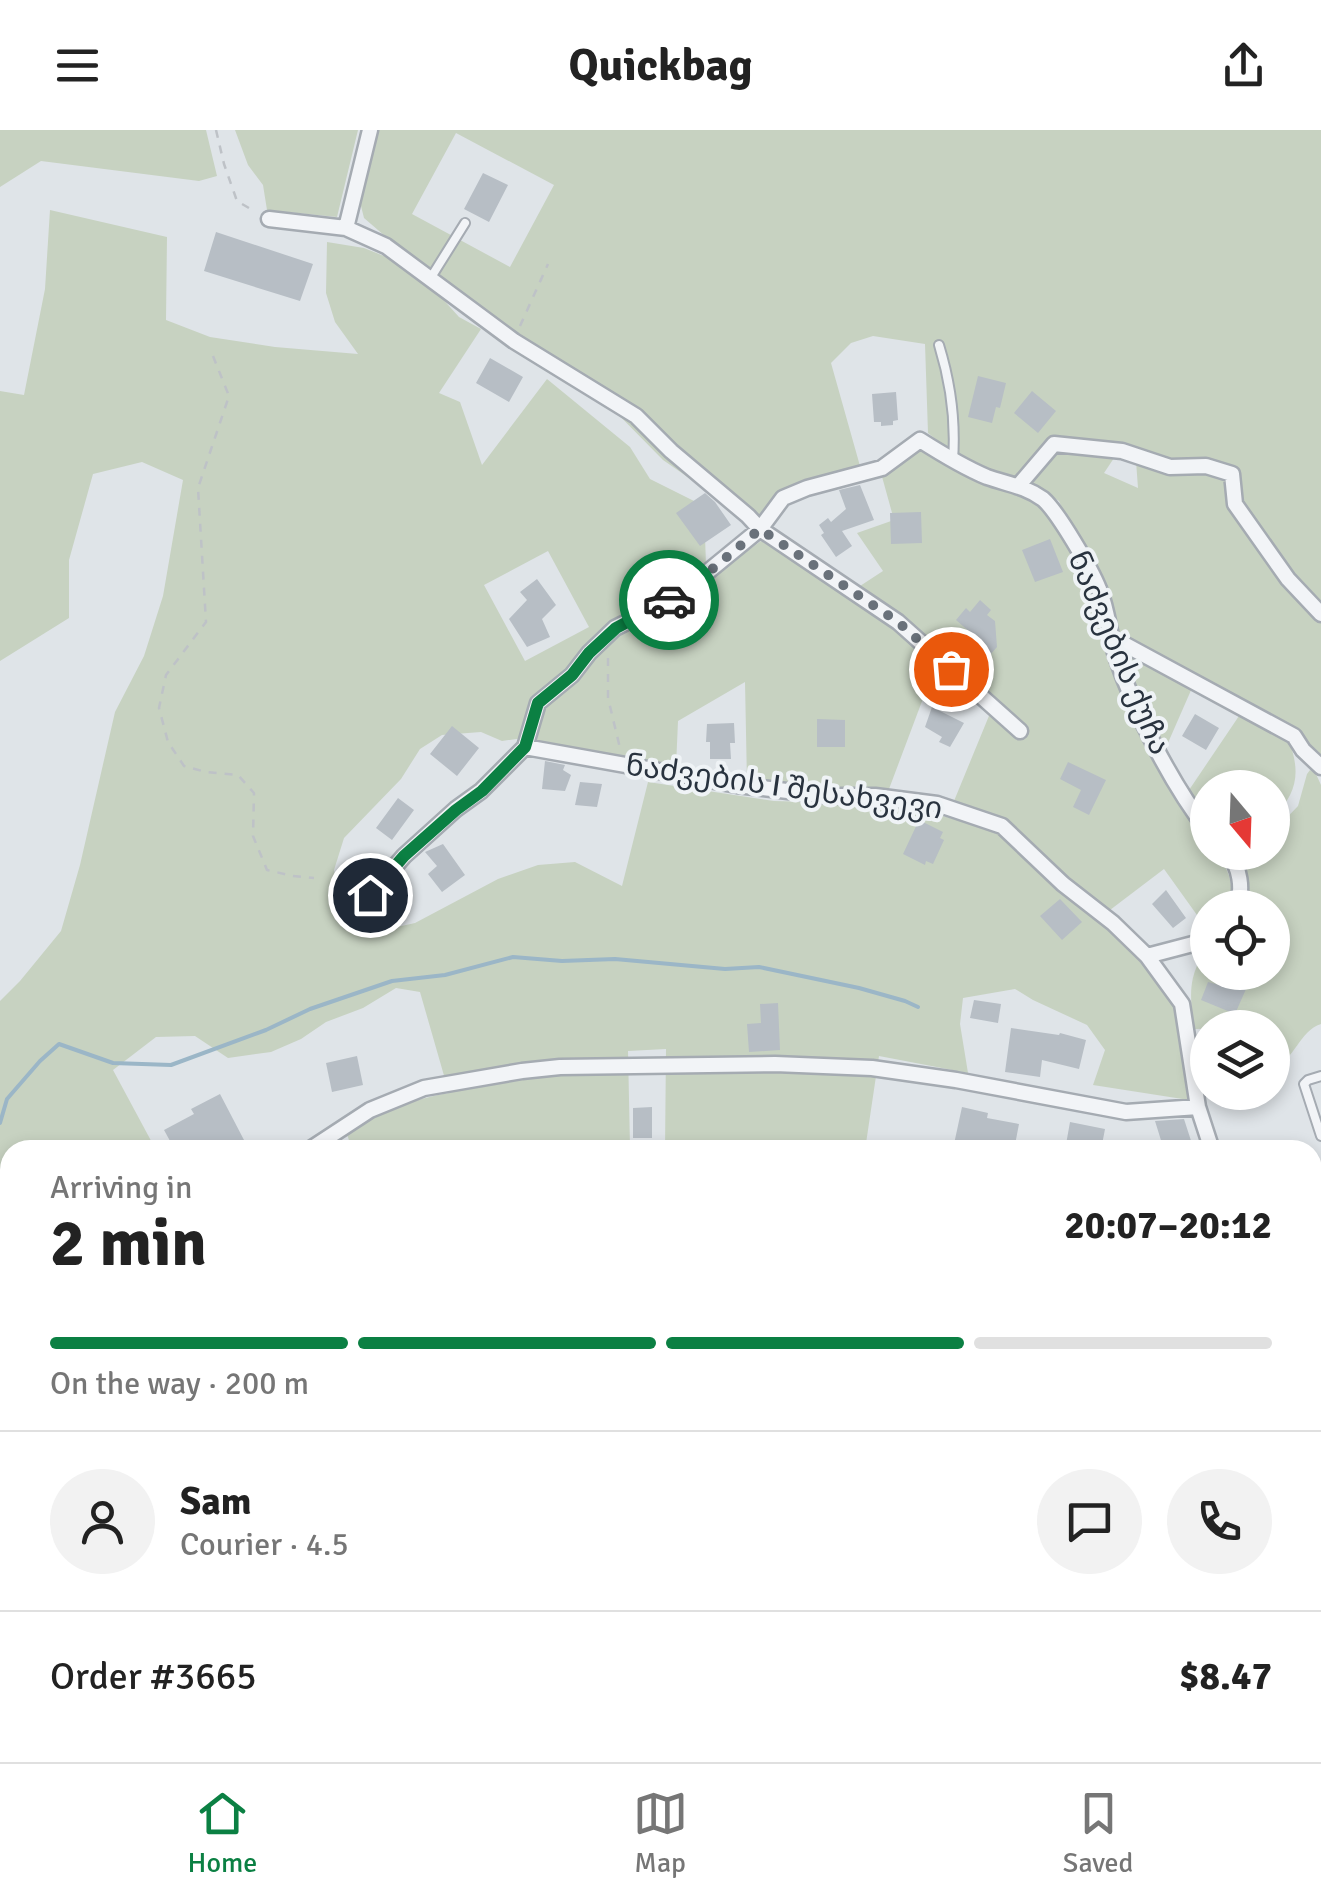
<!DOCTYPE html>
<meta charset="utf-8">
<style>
body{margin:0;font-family:Signika,"Noto Sans Georgian",sans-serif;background:#f2f2f2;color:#222;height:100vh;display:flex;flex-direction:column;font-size:38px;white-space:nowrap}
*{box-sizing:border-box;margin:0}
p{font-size:32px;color:#767676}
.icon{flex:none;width:55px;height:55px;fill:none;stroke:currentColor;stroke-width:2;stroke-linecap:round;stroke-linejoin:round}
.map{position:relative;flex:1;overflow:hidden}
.side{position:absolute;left:0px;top:1010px;width:1322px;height:622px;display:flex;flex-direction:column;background:#fff;border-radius:30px 30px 0 0;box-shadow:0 5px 15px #0003}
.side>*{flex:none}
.needle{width:65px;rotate:161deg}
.tools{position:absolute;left:1190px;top:640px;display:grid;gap:20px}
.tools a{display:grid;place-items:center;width:100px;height:100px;border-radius:50%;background:#fff;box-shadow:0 5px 15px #0003;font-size:50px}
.pin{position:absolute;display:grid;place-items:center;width:85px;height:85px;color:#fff;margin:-42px;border:5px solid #fff;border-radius:50%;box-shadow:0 2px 10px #0007}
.courier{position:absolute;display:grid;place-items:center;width:100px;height:100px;margin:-50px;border:8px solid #0b8043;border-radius:50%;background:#fff;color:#222;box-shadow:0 2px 12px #0007}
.headline em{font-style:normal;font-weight:700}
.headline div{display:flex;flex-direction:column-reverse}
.headline{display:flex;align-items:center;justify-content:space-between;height:170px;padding:0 50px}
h1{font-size:65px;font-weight:700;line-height:75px}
.bar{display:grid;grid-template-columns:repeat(4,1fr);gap:15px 10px;align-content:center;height:120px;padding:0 50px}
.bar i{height:12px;border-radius:8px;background:#e0e0e0}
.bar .active{background:#0b8043}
.bar p{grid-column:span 4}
.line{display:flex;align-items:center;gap:25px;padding:0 50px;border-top:2px solid #e0e0e0}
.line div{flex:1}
.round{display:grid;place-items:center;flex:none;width:105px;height:105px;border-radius:52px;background:#f2f2f2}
header{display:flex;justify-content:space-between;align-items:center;height:130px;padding:0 50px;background:#fff;font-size:45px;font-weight:700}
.tab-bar{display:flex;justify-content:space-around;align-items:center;height:140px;border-top:2px solid #e0e0e0;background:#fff;font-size:28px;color:#767676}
.tab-bar a{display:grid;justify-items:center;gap:5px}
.tab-bar .active{color:#0b8043}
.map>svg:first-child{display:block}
.green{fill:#c7d2c1;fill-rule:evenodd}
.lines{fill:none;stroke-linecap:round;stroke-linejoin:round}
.stream{stroke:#9bb6c7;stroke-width:4}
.building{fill:#b7bec5}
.service-casing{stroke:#a5abb2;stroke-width:12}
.minor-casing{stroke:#a5abb2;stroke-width:19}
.tertiary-casing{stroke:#a5abb2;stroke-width:22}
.path{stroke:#bec2c7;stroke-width:2.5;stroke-dasharray:8 8;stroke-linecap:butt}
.service{stroke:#f2f4f7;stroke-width:8}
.minor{stroke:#f2f4f7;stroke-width:14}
.tertiary{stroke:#f2f4f7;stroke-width:18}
.done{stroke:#69717a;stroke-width:10;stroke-dasharray:0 18}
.route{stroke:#0b8043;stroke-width:12}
.labels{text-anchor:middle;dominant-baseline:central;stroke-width:8;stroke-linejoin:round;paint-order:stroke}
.street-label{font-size:30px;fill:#29333f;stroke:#eff3f6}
</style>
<header><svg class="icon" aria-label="menu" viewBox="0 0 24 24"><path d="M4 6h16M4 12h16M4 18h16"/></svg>Quickbag<svg class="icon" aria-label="share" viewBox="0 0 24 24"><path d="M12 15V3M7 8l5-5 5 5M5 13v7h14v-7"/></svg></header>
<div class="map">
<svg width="1321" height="1632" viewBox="0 0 1321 1632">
<rect width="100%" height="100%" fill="#dfe4e8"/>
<path class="green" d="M 0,0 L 206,0 L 217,46 L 199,51 L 41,31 L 0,57 Z
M 235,0 L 358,0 L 337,87 L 267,80 L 263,55 L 248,35 Z
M 378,0 L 1321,0 L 1321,478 L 1293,450 L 1239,373 L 1235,342 L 1049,312 L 1020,349 L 962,330 L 928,303 L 925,214 L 873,206 L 851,213 L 831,233 L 860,336 L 848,343 L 776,363 L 763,391 L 750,390 L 663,330 L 604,270 L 393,113 L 364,88 L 360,72 ZM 456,3 L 554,55 L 510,137 L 412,84 Z
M 50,80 L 167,107 L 166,190 L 210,207 L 275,217 L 358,224 L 335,192 L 326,163 L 327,112 L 364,118 L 389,128 L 422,146 L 459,187 L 481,199 L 439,263 L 460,272 L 482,335 L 547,249 L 630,317 L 650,349 L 704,376 L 706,435 L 686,455 L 625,485 L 567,544 L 532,571 L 523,608 L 502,611 L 481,602 L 442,605 L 420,619 L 401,649 L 344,708 L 334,740 L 344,782 L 370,803 L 415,793 L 498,749 L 538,735 L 575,732 L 622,756 L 648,652 L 774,671 L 885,674 L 936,684 L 998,702 L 1061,761 L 1111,799 L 1141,829 L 1177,880 L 1189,970 L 1093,955 L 1105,920 L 1087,895 L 1033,870 L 1015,859 L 963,868 L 960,894 L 968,943 L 879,926 L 865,1020 L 665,1020 L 666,919 L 628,921 L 630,1017 L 616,1020 L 352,1020 L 347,1004 C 381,982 409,970 449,963 L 420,862 L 396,858 L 363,878 L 326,892 L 301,909 L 271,922 L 228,928 L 195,906 L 156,907 L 113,940 L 156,1020 L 10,1020 L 10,1133 L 0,1137 L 0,871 L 20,851 L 61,801 L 80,735 L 115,582 L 144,526 L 163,466 L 183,350 L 142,332 L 93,344 L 69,430 L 69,488 L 0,531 L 0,261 L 24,265 L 45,159 ZM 548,421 L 589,497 L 525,531 L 484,455 Z
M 920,317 L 958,341 L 1017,361 L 1043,376 L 1051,387 L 1090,454 L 1119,557 L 1138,602 L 1176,667 L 1207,714 L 1208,722 L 1215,723 C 1230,740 1234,754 1230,777 L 1208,778 L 1207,799 L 1164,739 L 1110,780 L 1068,751 L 1000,687 L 954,671 L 991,581 L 1019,607 L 1028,601 L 897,484 L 860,456 L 883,441 L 857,403 L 894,390 L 881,343 Z
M 1055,320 L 1116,325 L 1104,343 L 1138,358 L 1136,331 L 1168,342 L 1206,343 L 1226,347 L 1229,377 L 1284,451 L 1321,491 L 1321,629 L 1309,625 L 1302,606 L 1289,597 L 1115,504 L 1101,443 L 1069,394 L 1059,371 L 1031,353 Z
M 761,411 L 852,466 L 898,497 L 936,534 L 889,659 C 841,665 794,649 747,652 L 745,552 L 678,591 L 676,637 L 532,610 L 544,573 L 615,503 L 689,463 Z
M 1119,515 L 1192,558 L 1164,622 L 1145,583 Z
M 1241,583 L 1288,608 C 1301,642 1298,662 1273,688 L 1272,658 L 1208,658 L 1207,693 L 1187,663 Z
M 1310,640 L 1316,644 L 1321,655 L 1321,894 C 1299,901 1295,930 1273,938 L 1272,898 L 1194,899 C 1190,866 1187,847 1207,818 L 1208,842 L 1272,842 L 1272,778 L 1245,777 C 1249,758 1240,739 1251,723 L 1272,722 L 1273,702 L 1298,676 L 1307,644 Z
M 10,1273 L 10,1375 L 0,1375 L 0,1276 Z"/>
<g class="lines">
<path class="stream" d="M 0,993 L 7,969 L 40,931 L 59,914 L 113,933 L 171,935 L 266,900 L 310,879 L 392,851 L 445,845 L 513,827 L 562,831 L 615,829 L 725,839 L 759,837 L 859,858 L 905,871 L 918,877"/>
</g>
<path class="building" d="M 483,43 L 508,55 L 489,92 L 464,79 Z
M 216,102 L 313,134 L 300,171 L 204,141 Z
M 490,228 L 523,247 L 509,272 L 476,253 Z
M 978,246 L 1006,253 L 1000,278 L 996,277 L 992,293 L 968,287 Z
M 1032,261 L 1056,281 L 1038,303 L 1014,283 Z
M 896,262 L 898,290 L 893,291 L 893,295 L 881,296 L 881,292 L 874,292 L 872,264 Z
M 860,355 L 874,390 L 842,401 L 852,416 L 836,427 L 821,405 L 824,403 L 819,395 L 828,388 L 831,392 L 846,379 L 839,360 Z
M 705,363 L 715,372 L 731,395 L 700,416 L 676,383 Z
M 921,382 L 922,413 L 891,414 L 890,383 Z
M 1050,409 L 1063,442 L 1035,452 L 1022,420 Z
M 537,449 L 556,475 L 542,489 L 550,507 L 527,517 L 509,489 L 527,470 L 520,462 Z
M 980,470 L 991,480 L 987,485 L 995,491 L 997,517 L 989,526 L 980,518 L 977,521 L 964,511 L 971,503 L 956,490 L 966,478 L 970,482 Z
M 932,577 L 964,593 L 950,617 L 939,612 L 942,607 L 925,597 Z
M 1195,584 L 1219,598 L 1206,620 L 1182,606 Z
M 817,589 L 845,590 L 845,617 L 817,617 Z
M 734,593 L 735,613 L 730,613 L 731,629 L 710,629 L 710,612 L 706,612 L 707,594 Z
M 452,596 L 479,618 L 457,646 L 430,624 Z
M 545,631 L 565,635 L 563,640 L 571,645 L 565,661 L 542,659 Z
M 1068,632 L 1106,650 L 1089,685 L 1073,677 L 1081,660 L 1060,649 Z
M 580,652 L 602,654 L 597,677 L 575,675 Z
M 398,668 L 414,680 L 392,710 L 376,698 Z
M 919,690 L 943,702 L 940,708 L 944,710 L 933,734 L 926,731 L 925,735 L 903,724 Z
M 443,714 L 465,745 L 442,762 L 428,744 L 437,736 L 425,722 Z
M 1166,760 L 1186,788 L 1173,798 L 1152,774 Z
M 1060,769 L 1082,792 L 1062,810 L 1040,786 Z
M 1225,842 L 1238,842 L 1250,850 L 1235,884 L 1201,870 L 1208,852 L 1219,855 Z
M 974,870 L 1001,874 L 998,893 L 970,888 Z
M 778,873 L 780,920 L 749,922 L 747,894 L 761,893 L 760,874 Z
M 1011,898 L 1059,905 L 1060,903 L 1086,910 L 1079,939 L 1042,930 L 1040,947 L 1005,942 Z
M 357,926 L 363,955 L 332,962 L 326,933 Z
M 220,964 L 244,1010 L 224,1020 L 175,1020 L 164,1000 L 194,984 L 191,979 Z
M 652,977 L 652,1008 L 633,1008 L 633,978 Z
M 962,977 L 988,983 L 987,988 L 1019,994 L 1014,1020 L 983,1020 L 954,1014 Z
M 1184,989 L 1194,1020 L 1164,1020 L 1155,991 Z
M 1070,992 L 1105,999 L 1101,1020 L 1065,1020 Z"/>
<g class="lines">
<defs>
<path id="service" d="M 430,149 L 465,93
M 939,215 C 951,254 956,290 953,330
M 1321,946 L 1308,950 L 1304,954 L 1321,1006
M 1151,1622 L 1175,1632"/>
<path id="minor" d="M 269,89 L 346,98 L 386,116 L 514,211 L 636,286 L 671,321 L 748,386 L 760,399 L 898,492 L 1020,601
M 346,98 L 370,0
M 1019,355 L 1054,314 L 1122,321 L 1170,337 L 1206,336 L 1232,344 L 1235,374 L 1288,449 L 1321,484
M 1111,507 L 1294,606 L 1303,620 L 1321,637
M 525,617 L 538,573 L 572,545 L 589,523 L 615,498 L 653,479 L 688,458 L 760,399 L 783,368 L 807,358 L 882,338 L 920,310 C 942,324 963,337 987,347 C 1007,354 1025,356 1043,369 C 1058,382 1091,439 1099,459 C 1108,480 1109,504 1116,526 C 1134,581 1172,655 1208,701
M 1227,722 C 1240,736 1244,760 1236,778
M 370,765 L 404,726 L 456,679 L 481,661 L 525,617 L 737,655 L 829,666 L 875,666 L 937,674 L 1002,696 L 1063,754 L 1113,793 L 1147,826 L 1182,874 L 1198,977 L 1212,1020
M 1147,826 L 1208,810
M 309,1020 L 370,980 L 424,958 L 522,941 L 560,937 L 775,934 L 872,938 L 956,950 L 1126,982 L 1198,977
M 1312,1058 L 1321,1053
M 0,1132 L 10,1127
M 1312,1335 L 1321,1331
M 1312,1346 L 1321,1368
M 0,1387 L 10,1387
M 1312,1432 L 1321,1430
M 0,1553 L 10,1550
M 1312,1607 L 1321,1607
M 152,1622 L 156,1632
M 1188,1622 L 1188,1632
M 404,1632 L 434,1622"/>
<path id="tertiary" d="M 515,1622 L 581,1628 L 595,1632
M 439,1632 L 456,1622"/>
</defs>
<use href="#service" class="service-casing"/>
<use href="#minor" class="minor-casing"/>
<use href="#tertiary" class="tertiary-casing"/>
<path class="path" d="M 216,0 L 224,34 L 237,71 L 254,81
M 520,196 L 548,134
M 213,226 L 229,266 L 198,358 L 206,492 L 166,545 L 159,578 L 168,612 L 184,636 L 206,642 L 238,645 L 254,663 L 253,706 L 267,740 L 293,746 L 314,748
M 608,528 L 608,568 L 620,618
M 169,1626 L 178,1632
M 242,1632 L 244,1622"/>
<use href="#service" class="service"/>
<use href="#minor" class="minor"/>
<use href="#tertiary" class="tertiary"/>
</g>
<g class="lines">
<path class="done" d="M 669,470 L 715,437 L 760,399 L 898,492 L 951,539"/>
<path class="route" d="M 370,765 L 404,726 L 456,680 L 482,661 L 525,617 L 538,573 L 572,545 L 589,523 L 616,498 L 669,470"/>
</g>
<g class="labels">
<g class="street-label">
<text transform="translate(1119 523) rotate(67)">ნაძვების ქუჩა</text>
<text transform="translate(784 657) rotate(8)">ნაძვების I შესახვევი</text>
</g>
</g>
</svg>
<div class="tools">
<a><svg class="needle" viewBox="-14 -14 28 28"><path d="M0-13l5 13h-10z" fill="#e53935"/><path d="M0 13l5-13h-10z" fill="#767676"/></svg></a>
<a><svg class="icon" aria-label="locate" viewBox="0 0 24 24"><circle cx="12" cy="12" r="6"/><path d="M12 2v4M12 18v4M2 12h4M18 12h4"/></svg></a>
<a><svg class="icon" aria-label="layers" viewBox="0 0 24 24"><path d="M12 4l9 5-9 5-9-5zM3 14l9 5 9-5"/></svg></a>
</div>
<div class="pin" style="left:951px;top:539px;background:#ea580c"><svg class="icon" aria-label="bag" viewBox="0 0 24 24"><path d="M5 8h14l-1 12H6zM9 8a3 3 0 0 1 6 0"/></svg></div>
<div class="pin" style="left:370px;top:765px;background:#1f2937"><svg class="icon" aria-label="home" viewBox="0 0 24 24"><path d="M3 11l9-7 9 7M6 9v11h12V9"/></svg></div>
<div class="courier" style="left:669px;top:470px"><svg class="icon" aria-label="car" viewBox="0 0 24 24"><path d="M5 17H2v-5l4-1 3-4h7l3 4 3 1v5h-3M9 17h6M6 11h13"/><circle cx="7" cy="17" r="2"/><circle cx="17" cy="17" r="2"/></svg></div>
<section class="side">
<div class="headline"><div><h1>2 min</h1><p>Arriving in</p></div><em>20:07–20:12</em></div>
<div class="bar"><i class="active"></i><i class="active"></i><i class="active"></i><i></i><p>On the way · 200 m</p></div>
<div class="line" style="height:180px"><a class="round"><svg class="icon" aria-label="person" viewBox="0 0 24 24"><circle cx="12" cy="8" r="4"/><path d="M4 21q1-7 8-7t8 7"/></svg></a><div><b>Sam</b><p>Courier · 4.5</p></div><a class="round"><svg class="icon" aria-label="chat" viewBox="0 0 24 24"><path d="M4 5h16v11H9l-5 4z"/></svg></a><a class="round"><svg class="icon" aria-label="phone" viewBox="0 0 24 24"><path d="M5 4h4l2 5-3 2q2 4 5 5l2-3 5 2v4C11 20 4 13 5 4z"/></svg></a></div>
<div class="line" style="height:130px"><div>Order #3665</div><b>$8.47</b></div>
</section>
</div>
<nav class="tab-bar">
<a class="active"><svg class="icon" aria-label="home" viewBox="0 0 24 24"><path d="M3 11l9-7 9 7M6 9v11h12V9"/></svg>Home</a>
<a><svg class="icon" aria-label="map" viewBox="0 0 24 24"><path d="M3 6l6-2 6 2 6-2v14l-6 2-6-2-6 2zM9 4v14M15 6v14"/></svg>Map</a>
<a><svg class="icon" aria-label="saved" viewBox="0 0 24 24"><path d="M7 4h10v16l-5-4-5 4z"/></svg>Saved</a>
</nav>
